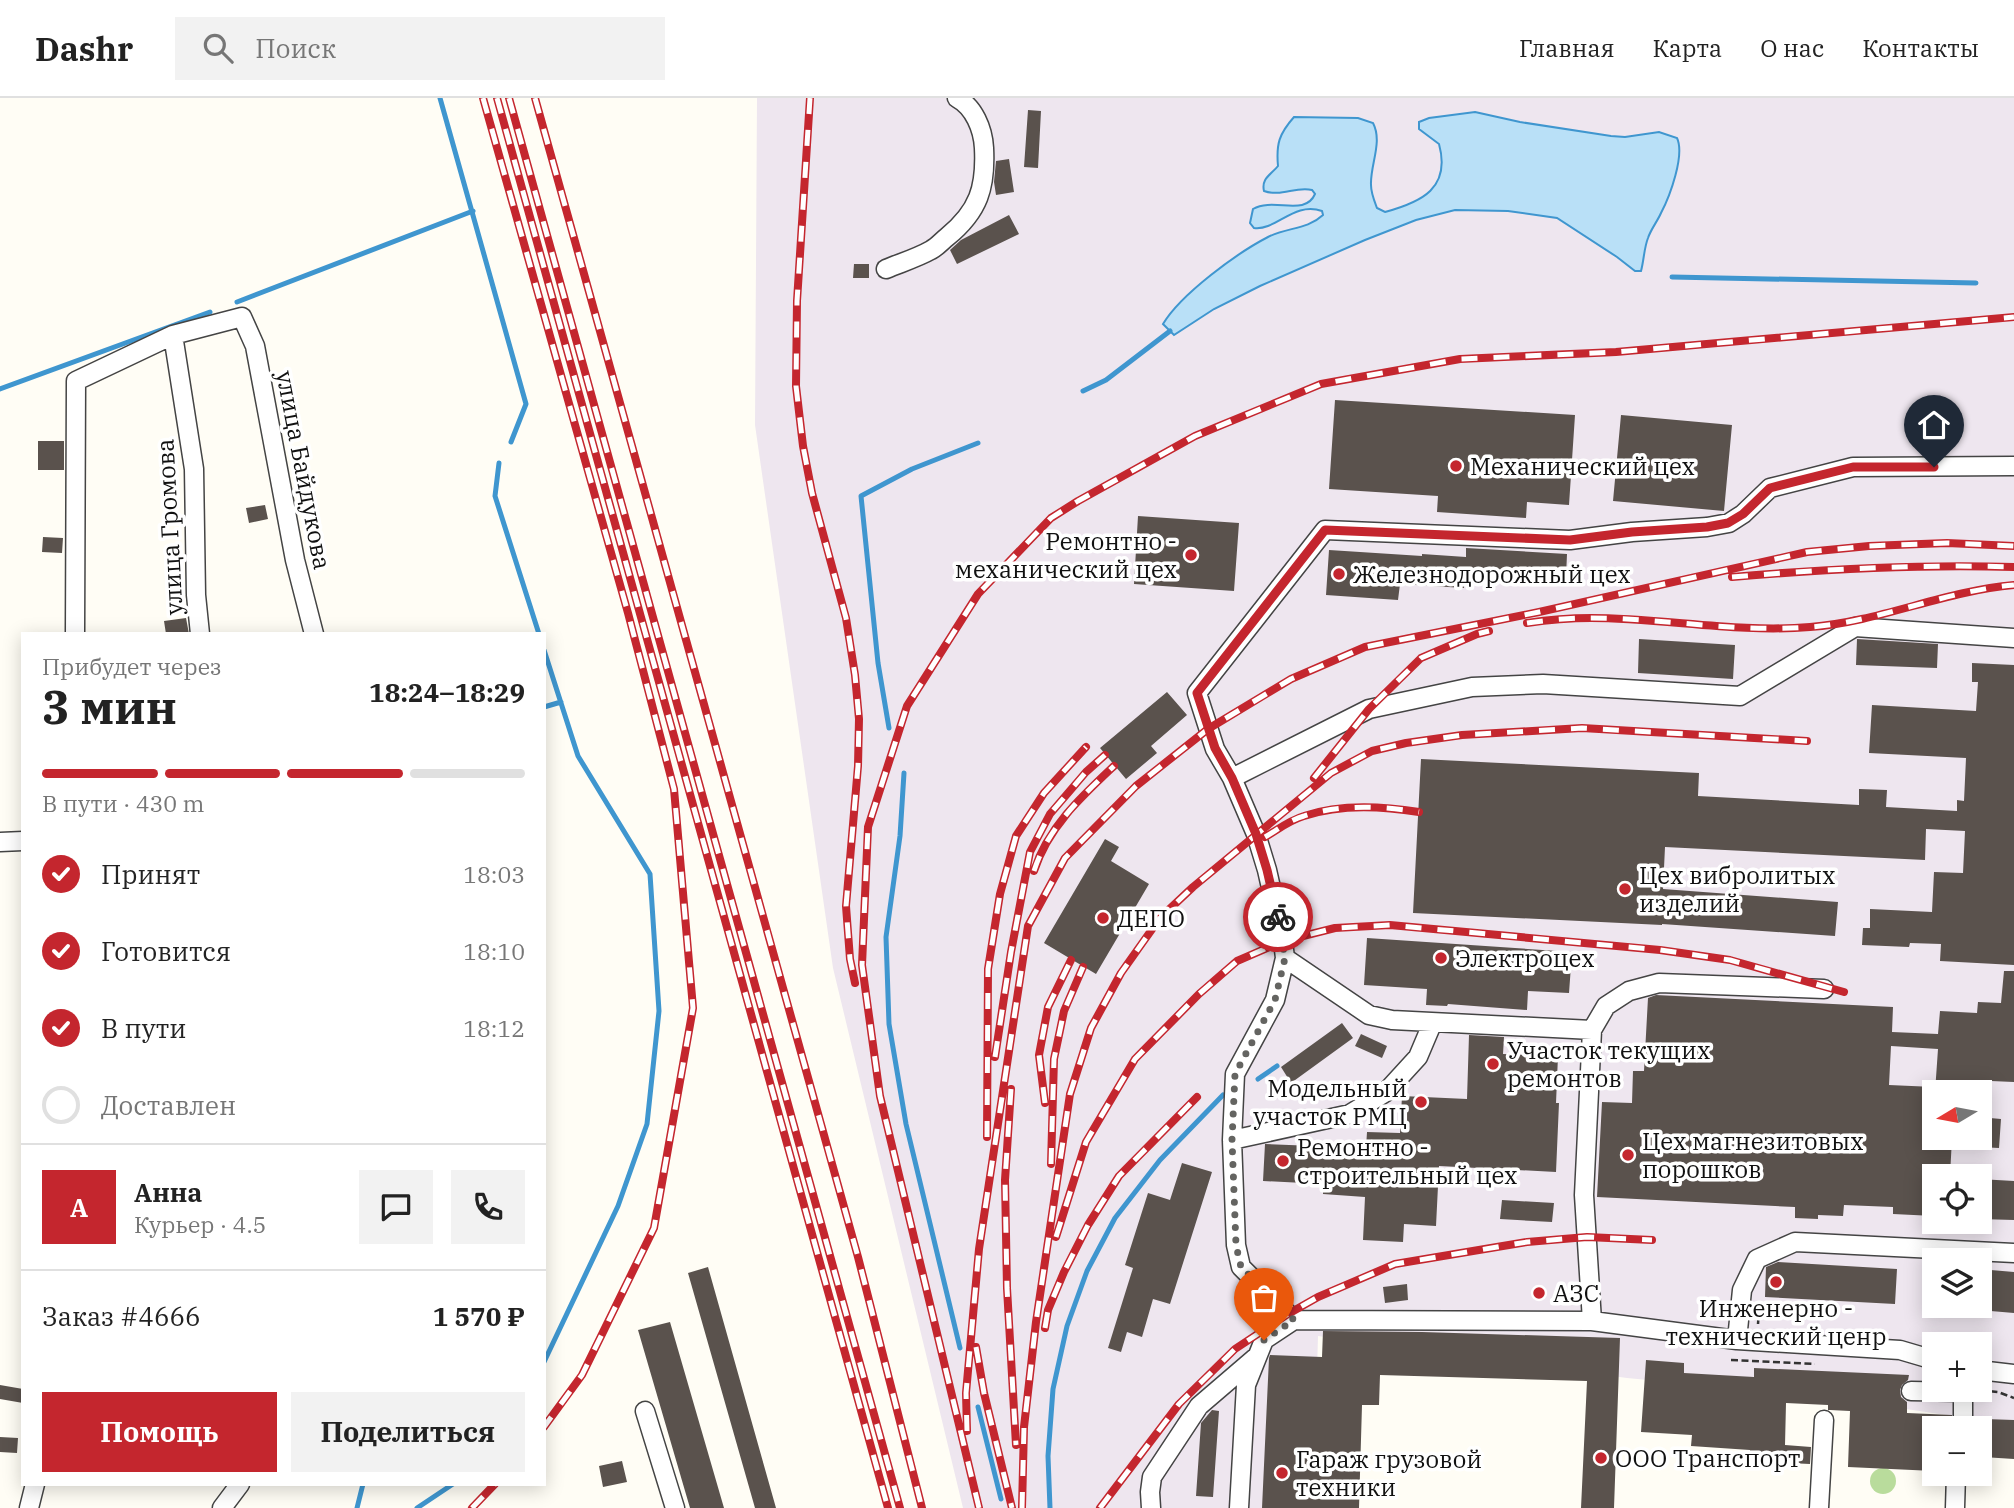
<!DOCTYPE html>
<html lang="ru">
<meta charset="utf-8">
<style>
body{margin:0;font-family:"IBM Plex Serif",serif;background:#f2f2f2;color:#222;height:100vh;display:flex;flex-direction:column;font-size:26px;white-space:nowrap}
*{box-sizing:border-box;margin:0}
p{font-size:23px;color:#767676}
.icon{flex:none;width:38px;height:38px;fill:none;stroke:currentColor;stroke-width:2;stroke-linecap:round;stroke-linejoin:round}
.map{position:relative;flex:1;overflow:hidden}
.details{position:absolute;left:21px;top:534px;width:525px;height:854px;display:flex;flex-direction:column;background:#fff;border-radius:0px;box-shadow:0 4px 18px #0003}
.details>*{flex:none}
.needle{width:46px;rotate:260deg}
.fabs{position:absolute;left:1922px;top:982px;display:grid;gap:14px}
.fabs a{display:grid;place-items:center;width:70px;height:70px;border-radius:0px;background:#fff;box-shadow:0 4px 18px #0003;font-size:35px}
.pin{position:absolute;display:grid;place-items:center;width:60px;height:60px;color:#fff;margin:-72px -30px;border-radius:50% 50% 50% 0;rotate:-45deg;box-shadow:0 0 7px #0007}
.pin .icon{rotate:45deg}
.courier{position:absolute;display:grid;place-items:center;width:70px;height:70px;margin:-35px;border:5px solid #c4262e;border-radius:50%;background:#fff;color:#222;box-shadow:0 2px 9px #0007}
.summary em{font-style:normal;font-weight:700}
.summary div{display:flex;flex-direction:column-reverse}
.summary{display:flex;align-items:center;justify-content:space-between;height:119px;padding:0 21px}
h1{font-size:46px;font-weight:700;line-height:52px}
.bar{display:grid;grid-template-columns:repeat(4,1fr);gap:10px 7px;align-content:center;height:84px;padding:0 21px}
.bar i{height:9px;border-radius:5px;background:#e0e0e0}
.bar .active{background:#c4262e}
.bar p{grid-column:span 4}
.line{display:flex;align-items:center;gap:18px;padding:0 21px;border-top:2px solid #e0e0e0}
.line div{flex:1}
.round{display:grid;place-items:center;flex:none;width:74px;height:74px;border-radius:0px;background:#f2f2f2}
ol{padding:0 21px;list-style:none}
li{display:flex;align-items:center;gap:21px;height:77px}
li p{margin-inline-start:auto}
li .icon{padding:7px;border-radius:50%;background:#c4262e;color:#fff;stroke-width:4}
li:last-child{color:#767676}
li i{width:38px;height:38px;border:4px solid #e0e0e0;border-radius:50%}
.button{display:flex;gap:14px;margin-top:auto;padding:14px 21px}
.button a{flex:1;height:80px;border-radius:0px;background:#c4262e;color:#fff;font-size:28px;font-weight:700;line-height:80px;text-align:center}
.button a+a{background:#f2f2f2;color:#222}
header{display:flex;align-items:center;gap:42px;box-sizing:border-box;height:98px;padding:0 35px;background:#fff;border-bottom:2px solid #e0e0e0}
header strong{font-size:33px}
nav{display:flex;gap:38px;margin-inline-start:auto;font-size:24px}
.search{width:490px;height:63px;background:#f2f2f2;display:flex;align-items:center;gap:18px;box-sizing:border-box;padding:0 24px;border-radius:0px;color:#767676;font-size:26px}
.map>svg:first-child{display:block}
.industrial{fill:#eee6ef;fill-rule:evenodd}
.forest{fill:#b9dc9c}
.water{fill:#b9e0f7;stroke:#3f96cf;stroke-width:2}
.lines{fill:none;stroke-linecap:round;stroke-linejoin:round}
.stream{stroke:#3f96cf;stroke-width:5}
.building{fill:#5a524d}
.minor-casing{stroke:#444;stroke-width:21}
.path{stroke:#333;stroke-width:2.5;stroke-dasharray:7 3.5;stroke-linecap:butt}
.minor{stroke:#fff;stroke-width:18}
.rail-casing{stroke:#c4262e;stroke-width:8}
.rail{stroke:#fff;stroke-width:5;stroke-dasharray:16;stroke-linecap:butt}
.done{stroke:#646461;stroke-width:7;stroke-dasharray:0 12.6}
.route{stroke:#c4262e;stroke-width:9}
.poi-dot{fill:#c4262e;stroke:#fff;stroke-width:2.5}
.labels{text-anchor:middle;dominant-baseline:central;stroke-width:7;stroke-linejoin:round;paint-order:stroke}
.poi-label{font-size:24px;fill:#111;stroke:#fff;text-anchor:start}
.street-label{font-size:24px;fill:#111;stroke:#fff}
</style>
<header>
<strong>Dashr</strong>
<div class="search"><svg class="icon" aria-label="search" viewBox="0 0 24 24"><circle cx="10" cy="10" r="6"/><path d="M15 15l6 6"/></svg>Поиск</div>
<nav><a>Главная</a><a>Карта</a><a>О нас</a><a>Контакты</a></nav>
</header>
<div class="map">
<svg width="2014" height="1410" viewBox="0 0 2014 1410">
<rect width="100%" height="100%" fill="#fffdf5"/>
<path class="industrial" d="M 757,0 L 2014,0 L 2014,1327 L 1825,1299 L 1627,1280 L 1318,1238 L 1313,1410 L 963,1410 L 833,870 L 755,327 ZM 1934,994 L 1979,994 L 1979,1040 L 1934,1040 ZM 1934,1078 L 1979,1078 L 1979,1124 L 1934,1124 ZM 1934,1162 L 1979,1162 L 1979,1208 L 1934,1208 ZM 1934,1246 L 1979,1246 L 1979,1292 L 1934,1292 Z"/>
<path class="forest" d="M1870 1383a13 13 0 1 1 26 0a13 13 0 1 1-26 0Z"/>
<path class="water" d="M 1475,14 L 1520,24 L 1611,38 L 1625,39 L 1659,34 L 1677,40 C 1685,57 1670,98 1661,115 C 1657,124 1651,131 1648,140 C 1644,150 1644,162 1641,173 L 1635,173 L 1617,159 L 1557,120 L 1508,113 L 1455,112 L 1416,122 L 1365,142 L 1260,188 L 1214,211 L 1174,237 L 1163,226 C 1181,196 1237,155 1268,139 C 1287,129 1307,132 1323,117 L 1322,113 C 1294,103 1276,133 1254,130 L 1250,125 L 1253,111 C 1274,99 1305,119 1315,96 L 1312,92 C 1296,88 1281,99 1264,93 C 1261,80 1271,77 1278,68 C 1276,46 1279,36 1294,19 L 1358,20 L 1373,25 C 1383,44 1370,67 1371,87 C 1371,95 1374,102 1377,110 L 1385,114 C 1422,104 1451,90 1439,46 L 1419,31 L 1419,24 L 1429,20 Z"/>
<g class="lines">
<path class="stream" d="M 440,0 L 526,306 L 511,344
M 1672,179 L 1976,185
M 237,204 L 473,113
M 0,291 L 210,214
M 1083,293 L 1106,282 L 1170,233
M 499,365 L 495,398 L 539,536
M 544,552 L 578,658 L 650,776 L 659,913 L 647,1026 L 618,1108 L 544,1264
M 544,609 L 561,604
M 889,630 L 878,565 L 861,398 L 912,371 L 978,345
M 904,675 L 900,738 L 886,839 L 889,926 L 906,1026 L 960,1250
M 1258,981 L 1277,968
M 978,1309 L 1001,1401
M 357,1410 L 363,1386
M 417,1410 L 453,1386
M 1050,1410 L 1048,1358 L 1053,1291 L 1067,1228 L 1087,1173 L 1115,1120 L 1160,1062 L 1223,997"/>
</g>
<path class="building" d="M 1028,12 L 1041,13 L 1038,70 L 1024,69 Z
M 1009,61 L 1014,94 L 996,97 L 994,84 L 996,63 Z
M 1009,117 L 1019,136 L 957,166 L 950,152 L 961,142 Z
M 854,166 L 869,166 L 869,180 L 853,180 Z
M 1335,302 L 1575,317 L 1569,407 L 1527,404 L 1526,420 L 1437,414 L 1438,398 L 1329,391 Z
M 1621,317 L 1732,327 L 1724,413 L 1613,403 Z
M 38,343 L 64,343 L 64,372 L 38,372 Z
M 265,407 L 268,421 L 249,425 L 246,410 Z
M 1138,418 L 1239,425 L 1234,493 L 1134,486 Z
M 43,439 L 63,440 L 62,455 L 42,454 Z
M 1466,450 L 1567,456 L 1566,479 L 1465,473 L 1464,490 L 1400,486 L 1398,502 L 1326,497 L 1329,452 L 1422,458 L 1422,456 L 1466,459 Z
M 186,520 L 189,536 L 166,536 L 164,523 Z
M 1639,541 L 1735,547 L 1733,581 L 1638,575 Z
M 1857,541 L 1938,546 L 1937,570 L 1856,567 Z
M 1972,565 L 2014,567 L 2014,867 L 1940,863 L 1941,846 L 1910,845 L 1909,849 L 1862,847 L 1863,830 L 1870,830 L 1870,811 L 1932,814 L 1934,774 L 1963,775 L 1965,733 L 1926,731 L 1925,762 L 1665,749 L 1663,791 L 1838,804 L 1835,838 L 1662,826 L 1662,827 L 1413,815 L 1421,661 L 1699,675 L 1698,698 L 1859,707 L 1859,691 L 1887,692 L 1886,709 L 1957,713 L 1957,702 L 1964,703 L 1966,660 L 1869,655 L 1872,607 L 1976,613 L 1978,584 L 1972,584 Z
M 1167,594 L 1187,617 L 1151,648 L 1157,655 L 1126,681 L 1100,650 Z
M 1105,741 L 1119,749 L 1111,763 L 1149,786 L 1096,876 L 1044,845 Z
M 1367,840 L 1572,854 L 1569,895 L 1528,893 L 1527,912 L 1448,906 L 1447,908 L 1426,907 L 1427,891 L 1364,887 Z
M 2004,873 L 2014,873 L 2014,984 L 1991,983 L 1991,994 L 1935,994 L 1938,951 L 1891,948 L 1889,987 L 1934,989 L 1934,1040 L 1952,1040 L 1950,1078 L 1934,1078 L 1934,1118 L 1893,1116 L 1893,1109 L 1844,1107 L 1843,1118 L 1818,1117 L 1818,1121 L 1795,1120 L 1795,1109 L 1597,1099 L 1602,1004 L 1632,1005 L 1633,973 L 1644,973 L 1648,900 L 1656,897 L 1893,909 L 1892,934 L 1938,936 L 1940,913 L 1977,915 L 1978,904 L 2001,905 Z
M 1342,925 L 1353,940 L 1291,985 L 1281,969 Z
M 1361,936 L 1387,948 L 1382,960 L 1355,948 Z
M 1469,937 L 1504,939 L 1503,956 L 1558,958 L 1556,1005 L 1559,1005 L 1556,1074 L 1439,1068 L 1436,1128 L 1404,1126 L 1403,1144 L 1363,1142 L 1365,1099 L 1323,1096 L 1323,1086 L 1263,1083 L 1265,1046 L 1366,1050 L 1367,1034 L 1400,1035 L 1402,998 L 1467,1001 Z
M 1979,1019 L 2001,1021 L 1999,1050 L 1979,1049 Z
M 1182,1065 L 1212,1074 L 1170,1206 L 1153,1201 L 1142,1239 L 1127,1234 L 1121,1254 L 1108,1250 L 1133,1170 L 1125,1167 L 1148,1095 L 1170,1102 Z
M 1979,1081 L 2014,1083 L 2014,1122 L 1979,1121 Z
M 1502,1102 L 1554,1105 L 1552,1124 L 1500,1121 Z
M 1778,1164 L 1897,1171 L 1895,1206 L 1765,1199 L 1766,1169 Z
M 708,1169 L 776,1410 L 755,1410 L 688,1175 Z
M 1979,1171 L 2014,1174 L 2014,1215 L 1979,1212 Z
M 1407,1186 L 1408,1202 L 1385,1205 L 1383,1189 Z
M 670,1224 L 724,1410 L 690,1410 L 638,1232 Z
M 1323,1233 L 1422,1234 L 1620,1240 L 1614,1410 L 1581,1410 L 1587,1283 L 1380,1277 L 1379,1307 L 1362,1307 L 1359,1410 L 1262,1410 L 1269,1260 L 1270,1257 L 1322,1259 Z
M 1646,1262 L 1684,1265 L 1684,1275 L 1754,1279 L 1754,1270 L 1909,1277 L 1908,1282 L 1902,1287 L 1900,1292 L 1901,1299 L 1907,1304 L 1907,1315 L 1952,1317 L 1952,1330 L 1934,1330 L 1934,1373 L 1848,1369 L 1850,1313 L 1830,1312 L 1828,1312 L 1828,1307 L 1786,1305 L 1785,1347 L 1811,1349 L 1810,1366 L 1750,1363 L 1750,1352 L 1691,1348 L 1692,1337 L 1641,1334 Z
M 0,1287 L 23,1291 L 23,1305 L 0,1301 Z
M 1212,1312 L 1219,1313 L 1213,1399 L 1196,1398 L 1201,1325 Z
M 1985,1321 L 2014,1322 L 2014,1361 L 1983,1359 Z
M 0,1339 L 18,1340 L 17,1355 L 0,1354 Z
M 622,1363 L 627,1384 L 603,1389 L 599,1368 Z"/>
<g class="lines">
<defs>
<path id="minor" d="M 886,171 C 900,165 917,160 931,152 C 937,149 942,143 947,139 C 979,113 986,89 984,50 C 983,31 974,9 957,0
M 173,237 L 194,371 L 196,497 L 200,536
M 75,536 L 76,283 L 173,237 L 242,219 L 255,248 L 295,462 L 314,536
M 1232,680 L 1369,611 L 1472,589 L 1543,586 L 1740,598 L 1855,529 L 2014,540
M 0,744 L 23,743
M 1285,860 L 1369,917 L 1392,922 L 1592,932
M 1232,1042 L 1350,1016 L 1386,994 L 1418,959 L 1432,926
M 1592,1223 L 1584,1097 L 1592,932 L 1606,908 L 1629,893 L 1659,885 L 1824,891
M 1737,1242 L 1742,1192 L 1757,1161 L 1795,1144 L 2014,1155
M 1934,1262 L 1900,1252 L 1737,1242 L 1592,1223 L 1294,1222 L 1241,1169 L 1236,1147 L 1232,1042 L 1235,976 L 1275,902 L 1285,860 L 1283,843 L 1267,772 L 1256,736 L 1232,680 L 1215,651 L 1197,595 L 1325,432 L 1570,442 L 1632,434 L 1707,429 L 1729,425 L 1743,416 L 1770,390 L 1853,369 L 2014,368
M 1979,1272 L 2014,1276
M 1911,1293 L 1963,1294 L 1963,1330
M 645,1313 L 675,1410
M 29,1410 L 35,1386
M 222,1410 L 240,1386
M 1151,1410 L 1150,1394 L 1152,1379 L 1199,1308 L 1255,1260
M 1239,1410 L 1246,1287 L 1264,1242 L 1294,1222
M 1819,1410 L 1824,1322
M 1955,1410 L 1956,1376"/>
</defs>
<use href="#minor" class="minor-casing"/>
<path class="path" d="M 1758,1226 L 1759,1212
M 1731,1262 L 1815,1266
M 1980,1292 L 1998,1294 L 2014,1300"/>
<use href="#minor" class="minor"/>
<defs>
<path id="rail" d="M 483,0 L 628,515 L 674,691 L 693,910 L 654,1130 L 582,1277 L 544,1329
M 497,0 L 888,1410
M 509,0 L 900,1410
M 535,0 L 858,1159 L 922,1410
M 810,0 L 797,203 L 796,288 L 803,348 L 812,395 L 846,520 L 855,577 L 859,621 L 858,668 L 846,808 L 850,861 L 855,885
M 1732,479 C 1826,471 1920,466 2014,469
M 1527,525 C 1547,522 1570,520 1591,520 C 1664,520 1737,535 1810,529 C 1879,524 1944,493 2014,487
M 1314,680 L 1369,611 L 1421,560 L 1477,536 L 1489,533
M 1265,739 C 1277,732 1290,722 1304,718 C 1339,706 1382,708 1419,714
M 1034,773 C 1048,729 1082,698 1114,668
M 995,959 L 1011,854 L 1030,754 L 1050,716 L 1086,674 L 1105,657
M 1011,991 L 1005,1082 L 1007,1190 L 1016,1347
M 1045,1005 L 1039,957 L 1048,909 L 1071,862
M 987,1039 L 988,871 L 1000,796 L 1016,738 L 1044,695 L 1086,649
M 1051,1066 L 1054,961 L 1064,913 L 1083,869
M 1056,1139 L 1086,1044 L 1135,961 L 1199,896 L 1237,863 L 1283,843 L 1335,830 L 1390,827 L 1660,852 L 1730,862 L 1844,894
M 1045,1230 L 1048,1212 L 1064,1174 L 1088,1127 L 1119,1078 L 1197,999
M 976,1249 L 984,1295 L 1012,1410
M 967,1333 L 966,1295 L 979,1151 L 1028,828 L 1065,760 L 1136,688 L 1208,631 L 1291,581 L 1365,549 L 1539,514 L 1807,454 L 1869,448 L 1947,445 L 2014,448
M 472,1410 L 495,1386
M 979,1410 L 880,998 L 862,867 L 868,729 L 907,608 L 978,496 L 1051,420 L 1078,403 L 1195,338 L 1321,286 L 1460,261 L 1616,254 L 2014,219
M 1022,1410 L 1024,1329 L 1036,1224 L 1070,996 L 1091,930 L 1121,875 L 1160,820 L 1193,789 L 1331,675 L 1372,653 L 1406,645 L 1462,637 L 1582,630 L 1807,643
M 1100,1410 L 1179,1306 L 1235,1251 L 1288,1216 L 1318,1199 L 1395,1166 L 1527,1144 L 1587,1139 L 1652,1142"/>
</defs>
<use href="#rail" class="rail-casing"/>
<use href="#rail" class="rail"/>
</g>
<g class="lines">
<path class="done" d="M 1264,1242 L 1294,1222 L 1241,1169 L 1236,1147 L 1232,1042 L 1235,976 L 1275,902 L 1285,860 L 1278,819"/>
<path class="route" d="M 1278,819 L 1267,772 L 1256,736 L 1232,680 L 1215,650 L 1197,595 L 1325,432 L 1570,442 L 1632,434 L 1707,429 L 1728,425 L 1743,416 L 1770,390 L 1853,369 L 1934,369"/>
</g>
<g class="poi-dot">
<circle cx="1456" cy="368" r="7"/>
<circle cx="1191" cy="457" r="7"/>
<circle cx="1339" cy="476" r="7"/>
<circle cx="1625" cy="791" r="7"/>
<circle cx="1103" cy="820" r="7"/>
<circle cx="1441" cy="860" r="7"/>
<circle cx="1493" cy="966" r="7"/>
<circle cx="1421" cy="1004" r="7"/>
<circle cx="1628" cy="1057" r="7"/>
<circle cx="1283" cy="1063" r="7"/>
<circle cx="1776" cy="1184" r="7"/>
<circle cx="1539" cy="1195" r="7"/>
<circle cx="1601" cy="1360" r="7"/>
<circle cx="1282" cy="1375" r="7"/>
</g>
<g class="labels">
<g class="poi-label">
<text x="1470" y="368">Механический цех</text>
<text x="1177" y="443" text-anchor="end">Ремонтно -<tspan x="1177" dy="28">механический цех</tspan></text>
<text x="1353" y="476">Железнодорожный цех</text>
<text x="1639" y="777">Цех вибролитых<tspan x="1639" dy="28">изделий</tspan></text>
<text x="1117" y="820">ДЕПО</text>
<text x="1455" y="860">Электроцех</text>
<text x="1507" y="952">Участок текущих<tspan x="1507" dy="28">ремонтов</tspan></text>
<text x="1407" y="990" text-anchor="end">Модельный<tspan x="1407" dy="28">участок РМЦ</tspan></text>
<text x="1642" y="1043">Цех магнезитовых<tspan x="1642" dy="28">порошков</tspan></text>
<text x="1297" y="1049">Ремонтно -<tspan x="1297" dy="28">строительный цех</tspan></text>
<text x="1553" y="1195">АЗС</text>
<text x="1776" y="1210" text-anchor="middle">Инженерно -<tspan x="1776" dy="28">технический ценр</tspan></text>
<text x="1615" y="1360">ООО Транспорт</text>
<text x="1296" y="1361">Гараж грузовой<tspan x="1296" dy="28">техники</tspan></text>
</g>
<g class="street-label">
<text transform="translate(304 372) rotate(79)">улица Байдукова</text>
<text transform="translate(169 429) rotate(-93)">улица Громова</text>
</g>
</g>
</svg>
<div class="fabs">
<a><svg class="needle" viewBox="-14 -14 28 28"><path d="M0-13l5 13h-10z" fill="#e53935"/><path d="M0 13l5-13h-10z" fill="#767676"/></svg></a>
<a><svg class="icon" aria-label="locate" viewBox="0 0 24 24"><circle cx="12" cy="12" r="6"/><path d="M12 2v4M12 18v4M2 12h4M18 12h4"/></svg></a>
<a><svg class="icon" aria-label="layers" viewBox="0 0 24 24"><path d="M12 4l9 5-9 5-9-5zM3 14l9 5 9-5"/></svg></a>
<a>+</a>
<a>−</a>
</div>
<div class="pin" style="left:1264px;top:1242px;background:#ea580c"><svg class="icon" aria-label="bag" viewBox="0 0 24 24"><path d="M5 8h14l-1 12H6zM9 8a3 3 0 0 1 6 0"/></svg></div>
<div class="pin" style="left:1934px;top:369px;background:#1f2937"><svg class="icon" aria-label="home" viewBox="0 0 24 24"><path d="M3 11l9-7 9 7M6 9v11h12V9"/></svg></div>
<div class="courier" style="left:1278px;top:819px"><svg class="icon" aria-label="bike" viewBox="0 0 24 24"><circle cx="6" cy="16" r="4"/><circle cx="18" cy="16" r="4"/><path d="M6 16l4-8h5l3 8M10 8l3 8H6M13 5h3"/></svg></div>
<section class="details">
<div class="summary"><div><h1>3 мин</h1><p>Прибудет через</p></div><em>18:24–18:29</em></div>
<div class="bar"><i class="active"></i><i class="active"></i><i class="active"></i><i></i><p>В пути · 430 m</p></div>
<ol>
<li><svg class="icon" aria-label="check" viewBox="0 0 24 24"><path d="M5 12l5 5 9-10"/></svg>Принят<p>18:03</p></li>
<li><svg class="icon" aria-label="check" viewBox="0 0 24 24"><path d="M5 12l5 5 9-10"/></svg>Готовится<p>18:10</p></li>
<li><svg class="icon" aria-label="check" viewBox="0 0 24 24"><path d="M5 12l5 5 9-10"/></svg>В пути<p>18:12</p></li>
<li><i></i>Доставлен</li>
</ol>
<div class="line" style="height:126px"><b class="round" style="background:#c4262e;color:#fff">А</b><div><b>Анна</b><p>Курьер · 4.5</p></div><a class="round"><svg class="icon" aria-label="chat" viewBox="0 0 24 24"><path d="M4 5h16v11H9l-5 4z"/></svg></a><a class="round"><svg class="icon" aria-label="phone" viewBox="0 0 24 24"><path d="M5 4h4l2 5-3 2q2 4 5 5l2-3 5 2v4C11 20 4 13 5 4z"/></svg></a></div>
<div class="line" style="height:91px"><div>Заказ #4666</div><b>1 570 ₽</b></div>
<div class="button"><a>Помощь</a><a>Поделиться</a></div>
</section>
</div>
